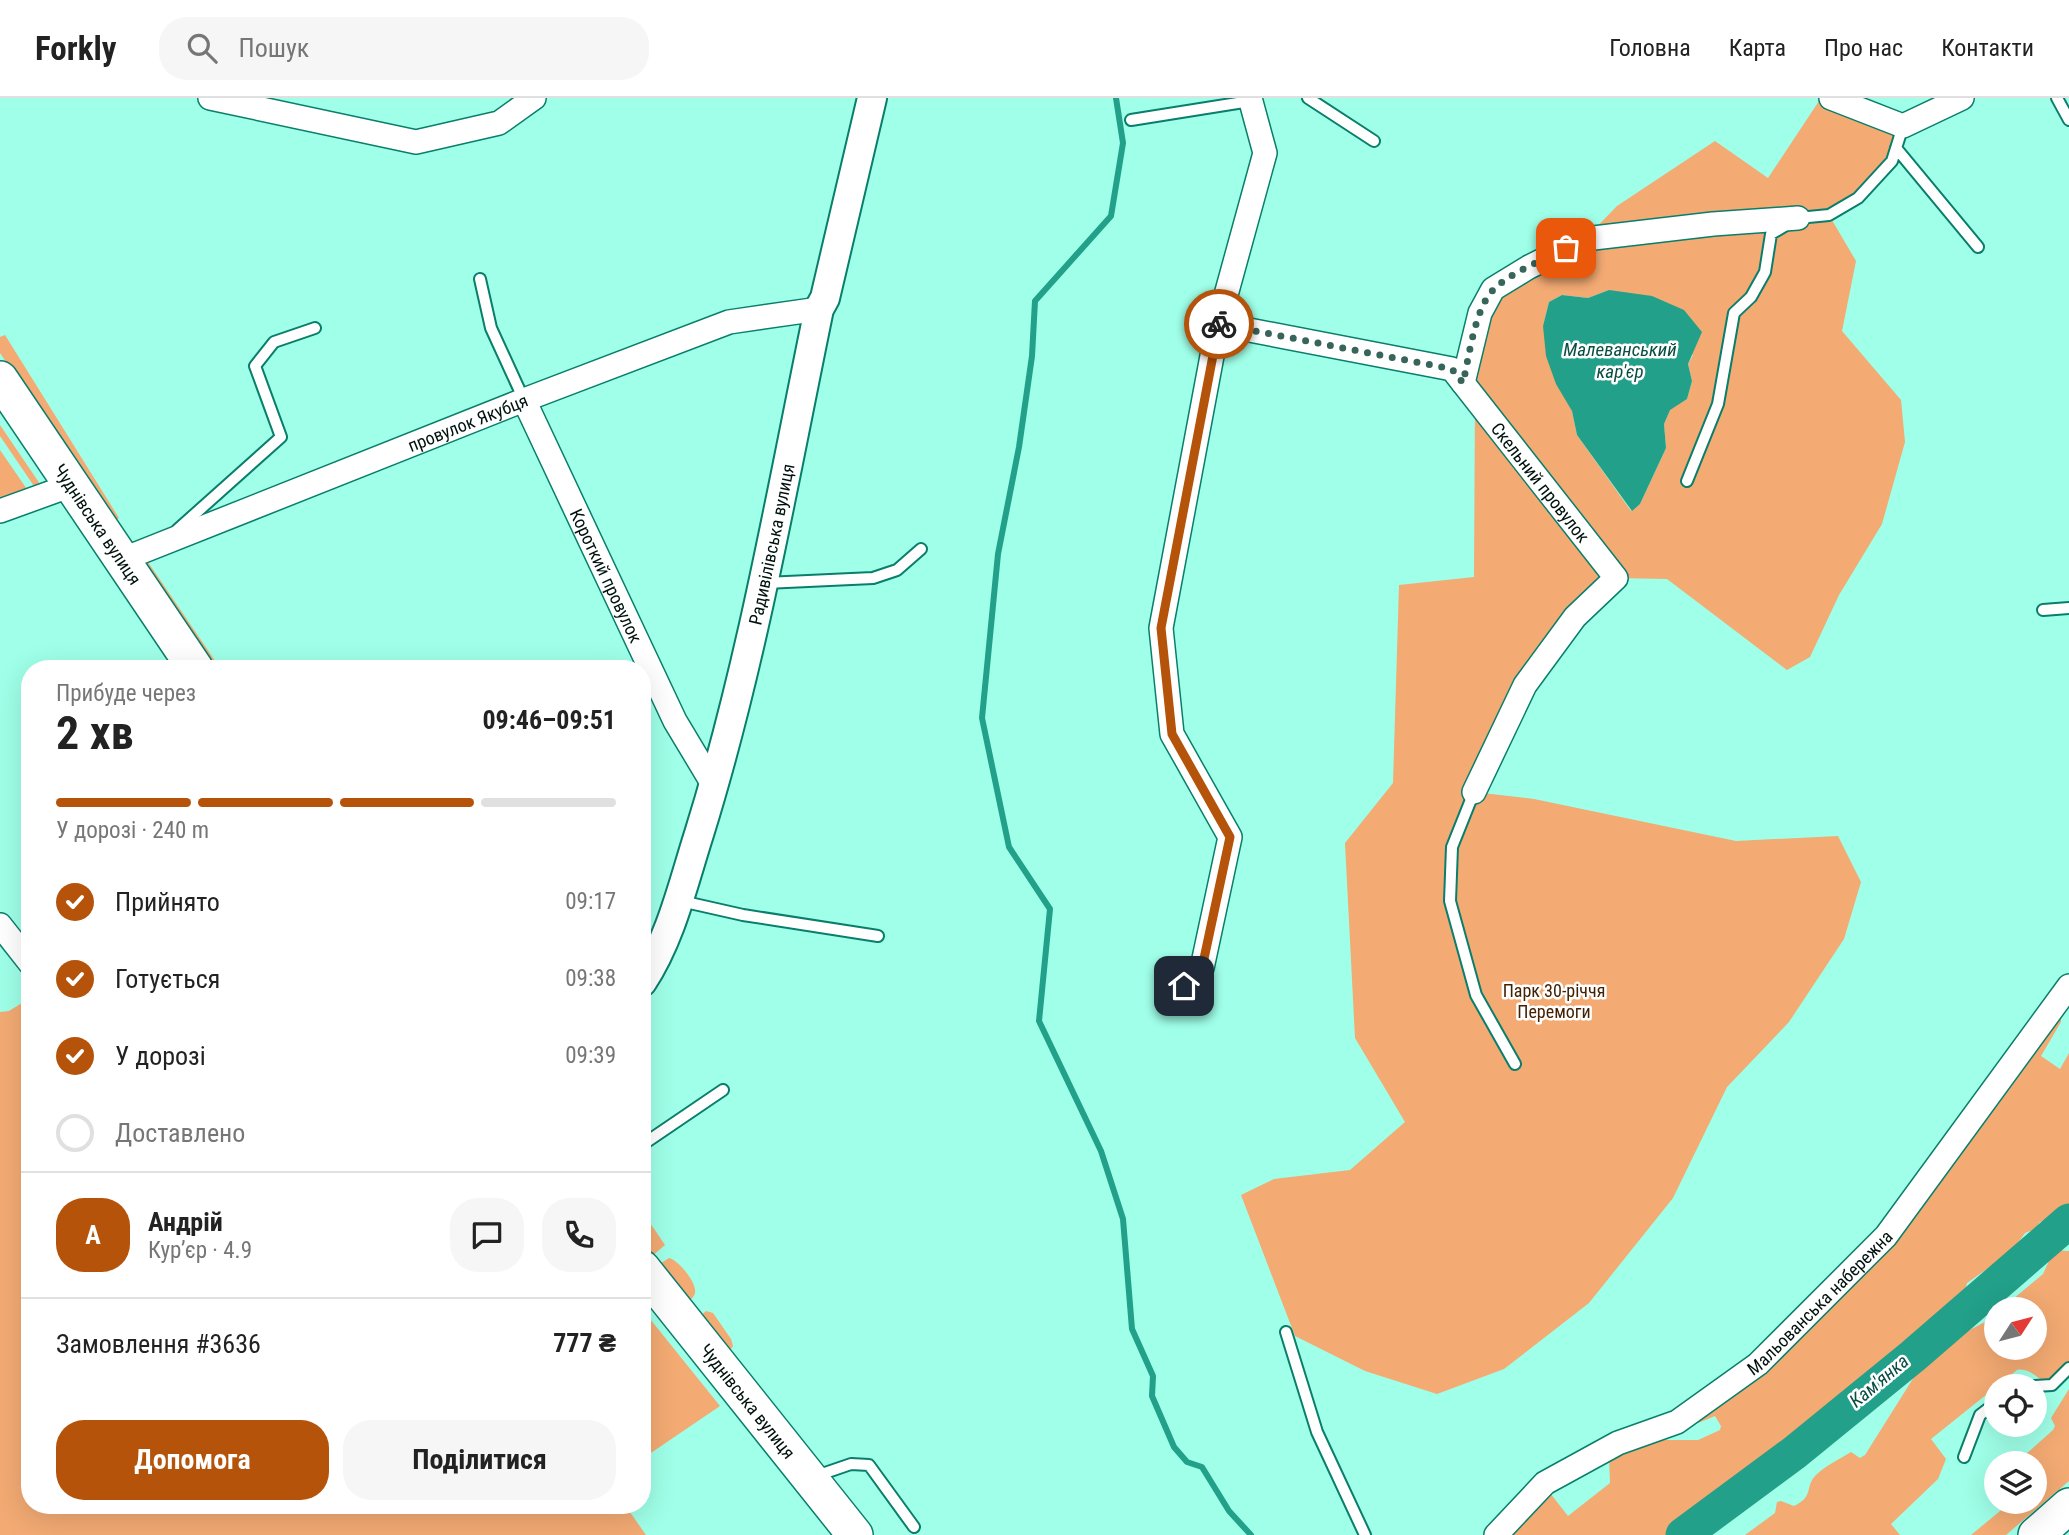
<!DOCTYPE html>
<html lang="uk">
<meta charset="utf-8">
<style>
body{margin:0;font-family:"Roboto Condensed",sans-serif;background:#f6f6f6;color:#222;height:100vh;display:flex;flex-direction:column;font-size:26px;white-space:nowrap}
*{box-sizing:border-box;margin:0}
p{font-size:23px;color:#767676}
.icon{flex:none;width:38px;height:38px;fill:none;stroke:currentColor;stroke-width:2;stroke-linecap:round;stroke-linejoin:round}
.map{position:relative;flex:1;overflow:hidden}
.panel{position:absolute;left:21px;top:562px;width:630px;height:854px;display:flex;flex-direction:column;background:#fff;border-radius:28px;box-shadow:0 7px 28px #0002}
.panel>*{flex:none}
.needle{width:46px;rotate:54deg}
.fabs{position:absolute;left:1984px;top:1199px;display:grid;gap:14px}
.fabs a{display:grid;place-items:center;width:63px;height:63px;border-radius:50%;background:#fff;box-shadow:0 7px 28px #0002;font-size:35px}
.pin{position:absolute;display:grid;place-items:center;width:60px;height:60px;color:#fff;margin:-30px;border-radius:14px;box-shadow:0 4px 10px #0006}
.courier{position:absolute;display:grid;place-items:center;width:70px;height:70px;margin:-35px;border:5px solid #b45309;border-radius:50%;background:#fff;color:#222;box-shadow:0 2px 9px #0007}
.headline em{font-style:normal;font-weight:700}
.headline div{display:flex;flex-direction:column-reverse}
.headline{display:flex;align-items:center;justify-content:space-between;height:119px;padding:0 35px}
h1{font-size:46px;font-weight:700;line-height:52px}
.bar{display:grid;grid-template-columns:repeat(4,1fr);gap:10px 7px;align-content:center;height:84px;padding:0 35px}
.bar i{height:9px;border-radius:5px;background:#e0e0e0}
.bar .on{background:#b45309}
.bar p{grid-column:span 4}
.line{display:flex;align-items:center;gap:18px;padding:0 35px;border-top:2px solid #e0e0e0}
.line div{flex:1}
.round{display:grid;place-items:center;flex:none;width:74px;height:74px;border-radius:28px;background:#f6f6f6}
ol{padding:0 35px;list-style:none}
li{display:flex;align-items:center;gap:21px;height:77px}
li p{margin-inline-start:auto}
li .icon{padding:7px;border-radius:50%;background:#b45309;color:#fff;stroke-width:4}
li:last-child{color:#767676}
li i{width:38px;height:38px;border:4px solid #e0e0e0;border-radius:50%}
.cta{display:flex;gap:14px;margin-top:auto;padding:14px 35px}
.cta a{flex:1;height:80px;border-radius:28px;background:#b45309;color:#fff;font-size:28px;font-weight:700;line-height:80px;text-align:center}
.cta a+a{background:#f6f6f6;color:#222}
header{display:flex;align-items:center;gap:42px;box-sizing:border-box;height:98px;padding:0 35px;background:#fff;border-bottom:2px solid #e0e0e0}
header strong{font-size:33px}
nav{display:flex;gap:38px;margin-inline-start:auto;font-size:24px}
.search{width:490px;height:63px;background:#f6f6f6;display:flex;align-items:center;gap:18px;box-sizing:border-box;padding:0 24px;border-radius:28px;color:#767676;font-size:26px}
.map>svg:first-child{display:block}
.green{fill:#f3aa73;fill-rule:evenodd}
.water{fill:#22a08a}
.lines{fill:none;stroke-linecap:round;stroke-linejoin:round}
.stream{stroke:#22a08a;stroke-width:6}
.river{stroke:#22a08a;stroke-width:35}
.service-casing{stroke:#097e6b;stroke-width:14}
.minor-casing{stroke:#097e6b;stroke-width:26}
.tertiary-casing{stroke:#097e6b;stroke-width:32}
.primary-casing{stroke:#097e6b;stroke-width:38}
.service{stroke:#fff;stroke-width:10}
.minor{stroke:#fff;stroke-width:23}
.tertiary{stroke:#fff;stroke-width:28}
.primary{stroke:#fff;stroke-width:35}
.done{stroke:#38655a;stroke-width:7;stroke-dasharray:0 12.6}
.route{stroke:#b45309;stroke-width:9}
.labels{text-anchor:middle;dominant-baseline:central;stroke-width:5;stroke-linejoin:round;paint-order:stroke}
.street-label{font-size:18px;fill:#01120e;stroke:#fff}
.park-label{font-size:18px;fill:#442103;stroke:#fff}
.water-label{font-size:19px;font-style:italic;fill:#094e42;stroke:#fff}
</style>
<header>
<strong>Forkly</strong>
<div class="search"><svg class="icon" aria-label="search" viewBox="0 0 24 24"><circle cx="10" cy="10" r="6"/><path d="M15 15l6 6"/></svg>Пошук</div>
<nav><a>Головна</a><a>Карта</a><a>Про нас</a><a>Контакти</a></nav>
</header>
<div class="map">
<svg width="2069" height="1437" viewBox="0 0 2069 1437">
<rect width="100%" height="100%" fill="#9fffe8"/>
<path class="green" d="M 1821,0 L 1903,28 L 1892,63 L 1858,100 L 1829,117 L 1856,163 L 1842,233 L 1901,302 L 1905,344 L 1882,426 L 1839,497 L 1810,559 L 1787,572 L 1667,481 L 1616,480 L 1575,519 L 1474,694 L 1534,701 L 1736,743 L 1838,738 L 1861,784 L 1844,841 L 1789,924 L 1727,989 L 1673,1100 L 1589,1205 L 1504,1271 L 1437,1296 L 1365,1273 L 1295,1238 L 1241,1097 L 1274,1081 L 1350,1072 L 1405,1024 L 1355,940 L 1345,745 L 1393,685 L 1399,487 L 1474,479 L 1475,301 L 1463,285 L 1493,191 L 1585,141 L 1617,108 L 1715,43 L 1768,80 ZM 1609,192 L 1693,257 L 1688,266 L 1692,283 L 1687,301 L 1670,311 L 1664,326 L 1666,350 L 1640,406 L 1631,413 L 1577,337 L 1572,313 L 1543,228 L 1549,204 L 1562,197 L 1588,200 Z
M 5,237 L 119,420 L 114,424 L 0,255 L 0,239 Z
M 0,327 L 38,383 L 41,389 L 38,394 L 0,338 Z
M 0,352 L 31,397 L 0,404 Z
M 148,464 L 220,570 L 212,570 L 146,468 Z
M 30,900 L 30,1407 L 625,1407 L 646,1437 L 0,1437 L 0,914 L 9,913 Z
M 2061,919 L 2061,924 L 2041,958 L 2060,971 L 2069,955 L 2069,1112 L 2057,1120 L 2040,1124 L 2035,1131 L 2025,1135 L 2015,1149 L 2004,1159 L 1967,1185 L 1962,1204 L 1958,1209 L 1938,1222 L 1914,1246 L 1856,1294 C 1831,1301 1831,1314 1815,1331 C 1806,1341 1793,1346 1784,1357 L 1782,1373 L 1775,1382 L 1754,1381 L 1708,1412 L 1690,1437 L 1496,1437 L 1550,1395 L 1568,1418 L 1610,1385 L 1609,1360 L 1657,1342 L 1698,1342 L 1720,1332 L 1721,1328 L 1715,1318 L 1698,1325 L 1694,1324 L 1926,1092 L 1937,1089 L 1936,1083 Z
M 642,1113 L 665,1147 L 651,1159 L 642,1148 Z
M 2054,1152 L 2069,1153 L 2069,1274 L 2047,1286 C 2038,1280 2028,1269 2017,1272 L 1931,1341 L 1946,1361 L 1938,1381 L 1891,1426 L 1900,1437 L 1745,1437 L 1775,1415 L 1777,1404 L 1781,1403 L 1794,1408 C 1815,1398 1804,1389 1816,1377 C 1826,1367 1840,1361 1851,1354 L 1860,1360 L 1865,1357 L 1914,1279 L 1956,1239 L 1985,1224 L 1997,1214 L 1997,1250 L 2035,1250 L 2035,1211 L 2001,1211 L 2043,1176 Z
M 669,1160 C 678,1162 697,1184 695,1195 C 694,1199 691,1201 688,1204 L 658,1167 Z
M 642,1211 L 720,1308 L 642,1361 Z
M 706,1213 L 713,1215 L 731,1241 L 733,1248 L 729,1254 L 700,1218 Z
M 2069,1291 L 2069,1383 L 2006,1437 L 1971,1437 L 2011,1404 L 2035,1404 L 2035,1365 L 2016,1365 L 2053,1332 L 2055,1328 L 2051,1320 Z"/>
<path class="water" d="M 1609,192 L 1652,198 L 1684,212 L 1702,234 L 1688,266 L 1692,283 L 1687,301 L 1670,312 L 1664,326 L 1666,350 L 1640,406 L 1632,413 L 1577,337 L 1572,313 L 1556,286 L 1546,258 L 1543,228 L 1549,204 L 1562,197 L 1588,200 Z"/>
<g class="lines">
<path class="stream" d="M 1116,0 L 1123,45 L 1111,118 L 1035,203 L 1032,258 L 1019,349 L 998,456 L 982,620 L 1009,749 L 1050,811 L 1039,923 L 1101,1053 L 1123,1121 L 1132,1231 L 1153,1278 L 1152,1298 L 1174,1349 L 1187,1364 L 1202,1369 L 1229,1413 L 1251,1437"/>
<path class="river" d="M 1683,1437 L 1794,1355 L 1913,1258 L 2069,1123"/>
<defs>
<path id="service" d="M 1308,0 L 1374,43
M 2057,0 L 2069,22
M 1131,22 L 1250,3
M 1896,50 L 1978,149
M 480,181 L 491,230 L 524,302
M 1687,383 L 1718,306 L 1734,215 L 1751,199 L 1765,174 L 1771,136 L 1798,120 L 1829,117 L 1858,100 L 1892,63 L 1903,28
M 177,432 L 281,339 L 255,268 L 274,244 L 315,230
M 765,485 L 873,480 L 897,472 L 921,451
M 2043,512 L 2069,510
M 1474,694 L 1452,749 L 1450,803 L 1476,897 L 1515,966
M 681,803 L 743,817 L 878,838
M 642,1047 L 723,992
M 1286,1234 L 1317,1334 L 1365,1437
M 2035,1288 L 2052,1287 L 2069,1270
M 1964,1359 L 1980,1317 L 1997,1304
M 816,1378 L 851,1366 L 869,1367 L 914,1429"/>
<g id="minor">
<path d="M 210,0 L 416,44 L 499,25 L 534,0"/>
<path d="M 1831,0 L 1903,28 L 1962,0"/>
<path id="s1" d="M 1218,226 L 1452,271 L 1616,480 L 1575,519 L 1525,587 L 1474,694"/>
<path d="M 1463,285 L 1480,215 L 1493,191 L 1529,169 L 1585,141 L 1713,126 L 1798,120"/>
<path id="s2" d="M 524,302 L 675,623 L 714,688"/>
<path d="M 0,413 L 58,392"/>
<path id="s3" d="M 121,462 L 524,302 L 729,224 L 819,211"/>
<path d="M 0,827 L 30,865"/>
<path d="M 1184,888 L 1202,870 L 1230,739 L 1172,636 L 1161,530 L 1218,226 L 1265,55 L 1250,0"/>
<path id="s4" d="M 1496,1437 L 1545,1385 L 1618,1345 L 1677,1324 L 1758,1266 L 1886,1138 L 2069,888"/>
</g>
<g id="tertiary">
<path id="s5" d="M 642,884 C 671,840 683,786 699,736 C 752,566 783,385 819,211 L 825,200 L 872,0"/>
</g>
<g id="primary">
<path id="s6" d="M 0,281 L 195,570"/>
<path id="s7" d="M 642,1170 L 855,1437"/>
<path d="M 2036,1437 L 2069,1408"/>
</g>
</defs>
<use href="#service" class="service-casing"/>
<use href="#minor" class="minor-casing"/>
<use href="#tertiary" class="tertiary-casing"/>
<use href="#primary" class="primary-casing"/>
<use href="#service" class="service"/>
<use href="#minor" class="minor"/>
<use href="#tertiary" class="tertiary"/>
<use href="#primary" class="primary"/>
</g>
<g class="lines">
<path class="done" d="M 1219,226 L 1452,271 L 1463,285 C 1469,259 1475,209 1494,191 C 1510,175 1545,161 1566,150"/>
<path class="route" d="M 1184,888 L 1202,870 L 1230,739 L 1172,636 L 1161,530 L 1219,226"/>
</g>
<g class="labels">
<g class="street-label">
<text stroke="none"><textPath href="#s3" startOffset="373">провулок Якубця</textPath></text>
<text stroke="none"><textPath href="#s1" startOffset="382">Скельний провулок</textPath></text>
<text stroke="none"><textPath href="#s6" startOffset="175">Чуднівська вулиця</textPath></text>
<text stroke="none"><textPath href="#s5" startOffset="458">Радивілівська вулиця</textPath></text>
<text stroke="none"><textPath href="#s2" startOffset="194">Короткий провулок</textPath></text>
<text stroke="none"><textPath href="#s4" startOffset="404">Мальованська набережна</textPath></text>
<text stroke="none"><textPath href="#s7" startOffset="170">Чуднівська вулиця</textPath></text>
</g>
<g class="park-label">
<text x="1554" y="892">Парк 30-річчя<tspan x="1554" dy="21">Перемоги</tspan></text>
</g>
<g class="water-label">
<text x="1620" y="251">Малеванський<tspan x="1620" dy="22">кар'єр</tspan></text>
<text transform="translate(1879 1283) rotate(-40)">Кам'янка</text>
</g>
</g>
</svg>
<div class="fabs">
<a><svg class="needle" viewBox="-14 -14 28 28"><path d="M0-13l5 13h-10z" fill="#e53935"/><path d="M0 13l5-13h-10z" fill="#767676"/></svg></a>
<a><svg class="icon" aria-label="locate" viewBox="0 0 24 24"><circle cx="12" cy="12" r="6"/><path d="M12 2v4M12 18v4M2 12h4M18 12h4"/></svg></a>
<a><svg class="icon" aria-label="layers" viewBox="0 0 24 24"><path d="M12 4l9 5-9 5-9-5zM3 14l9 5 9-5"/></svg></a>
</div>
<div class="pin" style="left:1566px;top:150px;background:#ea580c"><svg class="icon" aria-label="bag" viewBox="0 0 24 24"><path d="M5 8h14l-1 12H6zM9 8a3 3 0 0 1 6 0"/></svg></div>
<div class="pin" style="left:1184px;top:888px;background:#1f2937"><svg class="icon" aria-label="home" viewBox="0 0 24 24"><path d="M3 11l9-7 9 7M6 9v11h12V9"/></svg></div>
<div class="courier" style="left:1219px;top:226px"><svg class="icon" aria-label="bike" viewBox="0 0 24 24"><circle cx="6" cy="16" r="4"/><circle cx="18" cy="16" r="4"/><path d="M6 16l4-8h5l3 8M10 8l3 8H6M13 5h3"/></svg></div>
<section class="panel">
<div class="headline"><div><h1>2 хв</h1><p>Прибуде через</p></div><em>09:46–09:51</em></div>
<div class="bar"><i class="on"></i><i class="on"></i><i class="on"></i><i></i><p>У дорозі · 240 m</p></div>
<ol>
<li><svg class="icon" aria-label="check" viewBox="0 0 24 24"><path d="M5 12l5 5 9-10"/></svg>Прийнято<p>09:17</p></li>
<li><svg class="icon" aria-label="check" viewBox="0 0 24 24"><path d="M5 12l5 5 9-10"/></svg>Готується<p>09:38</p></li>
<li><svg class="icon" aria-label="check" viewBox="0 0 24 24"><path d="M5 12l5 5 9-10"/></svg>У дорозі<p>09:39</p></li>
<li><i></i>Доставлено</li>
</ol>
<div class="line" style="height:126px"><b class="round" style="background:#b45309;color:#fff">А</b><div><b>Андрій</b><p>Кур’єр · 4.9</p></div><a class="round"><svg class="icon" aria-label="chat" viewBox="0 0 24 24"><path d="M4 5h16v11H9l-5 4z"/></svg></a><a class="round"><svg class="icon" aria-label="phone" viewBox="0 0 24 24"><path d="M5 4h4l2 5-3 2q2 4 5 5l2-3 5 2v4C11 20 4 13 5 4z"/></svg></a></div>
<div class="line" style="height:91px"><div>Замовлення #3636</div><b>777 ₴</b></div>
<div class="cta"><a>Допомога</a><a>Поділитися</a></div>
</section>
</div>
